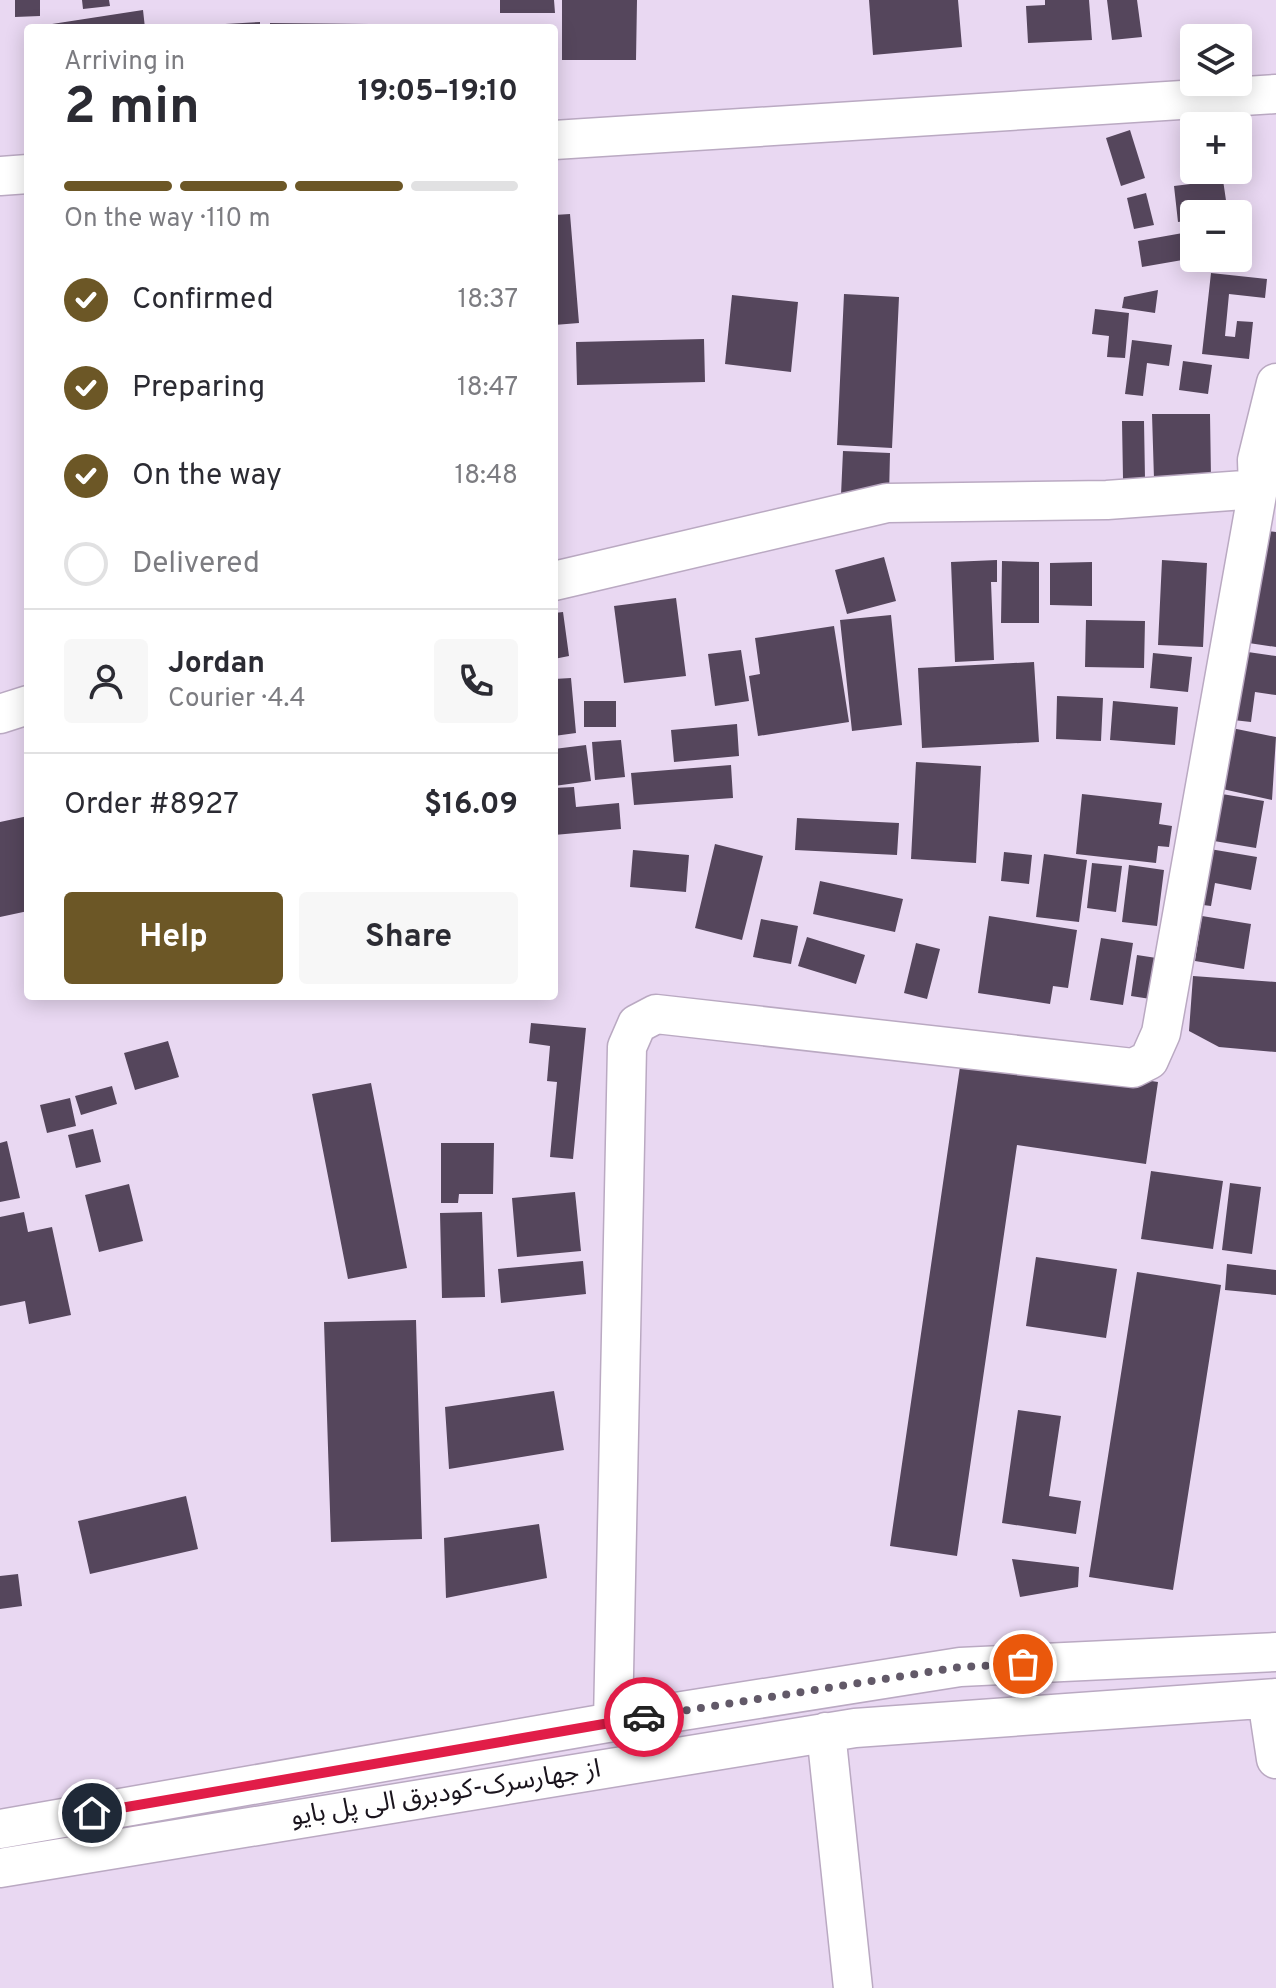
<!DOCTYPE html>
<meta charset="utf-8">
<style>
body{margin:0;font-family:Overpass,"Noto Sans Arabic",sans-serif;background:#f7f7f7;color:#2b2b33;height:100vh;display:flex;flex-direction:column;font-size:30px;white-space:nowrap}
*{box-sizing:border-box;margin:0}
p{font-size:26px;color:#7c7c81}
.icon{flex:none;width:44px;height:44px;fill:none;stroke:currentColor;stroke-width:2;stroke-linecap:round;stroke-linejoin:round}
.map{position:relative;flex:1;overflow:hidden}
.side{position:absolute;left:24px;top:24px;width:534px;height:976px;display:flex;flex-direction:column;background:#fff;border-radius:8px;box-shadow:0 4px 20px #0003}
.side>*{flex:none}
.controls{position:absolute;left:1180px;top:24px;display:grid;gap:16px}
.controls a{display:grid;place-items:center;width:72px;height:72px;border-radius:8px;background:#fff;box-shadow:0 4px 20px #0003;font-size:40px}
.pin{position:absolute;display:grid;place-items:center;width:68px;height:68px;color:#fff;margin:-34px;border:4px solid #fff;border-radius:50%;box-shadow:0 2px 8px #0007}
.courier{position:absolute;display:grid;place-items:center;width:80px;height:80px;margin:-40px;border:6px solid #e11d48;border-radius:50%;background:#fff;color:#222;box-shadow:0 2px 10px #0007}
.head em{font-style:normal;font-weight:700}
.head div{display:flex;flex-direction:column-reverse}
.head{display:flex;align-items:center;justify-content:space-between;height:136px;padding:0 40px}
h1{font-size:52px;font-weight:700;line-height:60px}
.bar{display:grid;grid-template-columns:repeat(4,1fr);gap:12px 8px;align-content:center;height:96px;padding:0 40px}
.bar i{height:10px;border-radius:6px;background:#e1e1e2}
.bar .current{background:#6c5726}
.bar p{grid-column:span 4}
.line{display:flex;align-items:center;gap:20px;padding:0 40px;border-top:2px solid #e1e1e2}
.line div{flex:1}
.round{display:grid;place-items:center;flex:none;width:84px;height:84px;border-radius:8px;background:#f7f7f7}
ol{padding:0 40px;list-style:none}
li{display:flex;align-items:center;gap:24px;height:88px}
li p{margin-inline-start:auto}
li .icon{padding:8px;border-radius:50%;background:#6c5726;color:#fff;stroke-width:4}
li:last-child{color:#7c7c81}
li i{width:44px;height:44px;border:4px solid #e1e1e2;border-radius:50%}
.action{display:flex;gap:16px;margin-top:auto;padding:16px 40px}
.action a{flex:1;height:92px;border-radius:8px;background:#6c5726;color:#fff;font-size:32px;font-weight:700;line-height:92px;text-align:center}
.action a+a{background:#f7f7f7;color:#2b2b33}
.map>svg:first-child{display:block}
.building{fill:#55465c}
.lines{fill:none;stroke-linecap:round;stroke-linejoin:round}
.minor-casing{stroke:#baa9c2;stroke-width:41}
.minor{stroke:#fff;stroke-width:38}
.done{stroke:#625968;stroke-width:8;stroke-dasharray:0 14.4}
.route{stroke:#e11d48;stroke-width:10}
.labels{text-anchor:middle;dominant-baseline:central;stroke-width:8;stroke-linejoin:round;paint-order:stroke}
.street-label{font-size:26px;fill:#1a141d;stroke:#fff}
</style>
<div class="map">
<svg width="1276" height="1988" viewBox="0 0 1276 1988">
<rect width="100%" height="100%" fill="#e9d8f2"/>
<path class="building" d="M 15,0 L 40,0 L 40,16 L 15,17 Z
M 82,0 L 109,0 L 110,6 L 83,9 Z
M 500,0 L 554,0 L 555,13 L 500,13 Z
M 562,0 L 637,0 L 636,60 L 562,60 Z
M 869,0 L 958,0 L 962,47 L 873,55 Z
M 1045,0 L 1089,0 L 1092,40 L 1028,43 L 1026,6 L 1045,5 Z
M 1107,0 L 1137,0 L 1142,37 L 1112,40 Z
M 143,10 L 145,28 L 53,28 L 52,24 Z
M 260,22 L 260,28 L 225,28 L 225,24 Z
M 270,23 L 369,24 L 369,28 L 270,28 Z
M 1130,130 L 1145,178 L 1121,186 L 1106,138 Z
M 1223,180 L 1228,214 L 1194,214 L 1194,220 L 1178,222 L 1174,186 Z
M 1146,193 L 1154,225 L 1134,229 L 1127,198 Z
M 570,214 L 579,323 L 554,325 L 554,215 Z
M 1194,231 L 1194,258 L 1142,267 L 1138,241 Z
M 1211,273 L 1267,279 L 1265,298 L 1229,294 L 1225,336 L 1235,337 L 1237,321 L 1253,322 L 1249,359 L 1202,354 Z
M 1158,290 L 1155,313 L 1122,308 L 1124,297 Z
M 844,294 L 899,297 L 892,448 L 837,445 Z
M 732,295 L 798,302 L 791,372 L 725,364 Z
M 1095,309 L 1129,313 L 1125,358 L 1107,357 L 1109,336 L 1092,334 Z
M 704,339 L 705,382 L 577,385 L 576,342 Z
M 1132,340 L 1172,345 L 1169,366 L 1147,363 L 1143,396 L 1125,394 Z
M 1183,361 L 1212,365 L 1208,394 L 1179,390 Z
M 1152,414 L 1210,414 L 1211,478 L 1154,479 Z
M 1122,421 L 1144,421 L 1145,479 L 1123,479 Z
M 843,451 L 890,453 L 889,496 L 841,495 Z
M 1260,530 L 1276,532 L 1276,647 L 1242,642 Z
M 884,557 L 896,601 L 847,614 L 835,570 Z
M 997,560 L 997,582 L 991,582 L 994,660 L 955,662 L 951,562 Z
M 1162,560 L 1207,563 L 1203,647 L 1158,645 Z
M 1002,561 L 1039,562 L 1039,623 L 1001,623 Z
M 1092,562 L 1092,606 L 1050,605 L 1050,563 Z
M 676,598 L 686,676 L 624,683 L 614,606 Z
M 563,612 L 569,656 L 554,659 L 554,613 Z
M 891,615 L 902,725 L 852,731 L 840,620 Z
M 1086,620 L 1145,621 L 1144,668 L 1085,667 Z
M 834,626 L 849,722 L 758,736 L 749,676 L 760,674 L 755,638 Z
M 741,650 L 749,701 L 715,706 L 708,654 Z
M 1234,650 L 1276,656 L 1276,695 L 1255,692 L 1251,722 L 1224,719 Z
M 1153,653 L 1192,657 L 1188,692 L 1150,688 Z
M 1034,662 L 1039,742 L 922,748 L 918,668 Z
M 571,678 L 576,733 L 554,736 L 554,679 Z
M 1057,696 L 1103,698 L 1101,741 L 1056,739 Z
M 584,701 L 616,701 L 616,727 L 584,727 Z
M 1113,701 L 1178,707 L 1175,745 L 1110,740 Z
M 737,724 L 739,756 L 674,762 L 671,730 Z
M 1222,726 L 1276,737 L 1272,800 L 1209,786 Z
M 621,740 L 625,777 L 595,780 L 592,742 Z
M 586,745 L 591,781 L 554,786 L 554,749 Z
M 916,762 L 981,766 L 976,863 L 911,859 Z
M 731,765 L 733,798 L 634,805 L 631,773 Z
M 574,787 L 576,807 L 619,803 L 621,829 L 554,835 L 554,788 Z
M 1210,792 L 1264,801 L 1256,848 L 1202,839 Z
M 1082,794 L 1162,803 L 1159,824 L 1172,826 L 1169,847 L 1158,846 L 1156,863 L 1076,854 Z
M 28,816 L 28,911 L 0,917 L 0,822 Z
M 797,818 L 899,823 L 897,855 L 795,850 Z
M 715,844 L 763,856 L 742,940 L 695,928 Z
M 1204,848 L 1257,857 L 1251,890 L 1215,883 L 1211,906 L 1195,904 Z
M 633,850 L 689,855 L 686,892 L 630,887 Z
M 1004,852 L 1032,855 L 1029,884 L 1001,881 Z
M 1044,854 L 1087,860 L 1079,922 L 1036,917 Z
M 1092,863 L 1122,866 L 1116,912 L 1087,908 Z
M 1129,865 L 1164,870 L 1157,926 L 1122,922 Z
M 820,881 L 903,899 L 895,932 L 813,914 Z
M 989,916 L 1077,930 L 1068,988 L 1053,986 L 1050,1004 L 978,993 Z
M 1202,916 L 1251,924 L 1244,969 L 1195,961 Z
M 761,919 L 798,926 L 791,964 L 753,957 Z
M 807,937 L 865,955 L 856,984 L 798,966 Z
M 1101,938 L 1133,943 L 1123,1005 L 1090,1000 Z
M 916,943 L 940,949 L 927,999 L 904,993 Z
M 1137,955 L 1163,959 L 1157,1000 L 1131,996 Z
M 1193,976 L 1276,982 L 1276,1052 L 1219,1047 L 1189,1031 Z
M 531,1023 L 586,1028 L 573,1159 L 550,1157 L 557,1082 L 547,1081 L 550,1046 L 529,1043 Z
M 168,1041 L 179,1077 L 135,1090 L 124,1053 Z
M 962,1053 L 1158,1082 L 1146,1164 L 1017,1145 L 957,1556 L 890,1546 Z
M 371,1083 L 407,1268 L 348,1279 L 312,1094 Z
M 112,1086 L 117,1104 L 81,1115 L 75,1096 Z
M 70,1098 L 76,1126 L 47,1133 L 40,1105 Z
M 93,1129 L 101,1162 L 76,1168 L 68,1135 Z
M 7,1141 L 20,1198 L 0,1202 L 0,1143 Z
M 441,1143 L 494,1143 L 493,1194 L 459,1194 L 458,1203 L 441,1203 Z
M 1151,1171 L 1223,1181 L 1213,1249 L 1141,1239 Z
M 1230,1183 L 1261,1187 L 1252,1254 L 1222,1250 Z
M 129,1184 L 143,1241 L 99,1252 L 85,1195 Z
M 575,1192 L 581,1251 L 517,1257 L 512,1198 Z
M 24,1212 L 28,1232 L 52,1227 L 71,1315 L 29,1324 L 25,1301 L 0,1306 L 0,1217 Z
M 482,1212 L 485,1297 L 442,1298 L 440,1213 Z
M 1036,1257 L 1117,1269 L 1106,1338 L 1026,1326 Z
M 583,1261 L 586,1294 L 501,1303 L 498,1269 Z
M 1227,1264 L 1276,1270 L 1276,1295 L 1225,1290 Z
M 1137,1272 L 1221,1285 L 1173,1590 L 1089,1577 Z
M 416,1320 L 422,1539 L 331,1542 L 324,1322 Z
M 554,1391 L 564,1450 L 449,1469 L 445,1407 Z
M 1018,1410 L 1061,1416 L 1049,1496 L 1081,1501 L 1076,1534 L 1002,1523 Z
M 186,1496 L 198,1549 L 90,1574 L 78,1521 Z
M 539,1524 L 547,1578 L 446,1598 L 444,1538 Z
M 1012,1559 L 1079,1567 L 1078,1587 L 1020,1597 Z
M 18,1574 L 22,1606 L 0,1609 L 0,1576 Z"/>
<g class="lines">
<defs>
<path id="minor" d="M 554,140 L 1276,94
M 0,176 L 28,174
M 554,581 L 887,503 L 1107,500 L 1258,489
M 0,714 L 28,705
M 1267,1699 L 1276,1759
M 613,1722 L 627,1047 L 637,1024 L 656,1014 L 1133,1068 L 1149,1060 L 1161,1033 L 1258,489 L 1257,460 L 1276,383
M 826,1732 L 853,1988
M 0,1829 L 613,1722 L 960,1667 L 1276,1652
M 0,1868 L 855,1728 L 1276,1698"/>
</defs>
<use href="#minor" class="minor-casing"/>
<use href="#minor" class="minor"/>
</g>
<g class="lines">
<path class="done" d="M 644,1717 L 960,1667 L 1023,1664"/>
<path class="route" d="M 92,1813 L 644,1717"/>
</g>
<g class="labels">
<g class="street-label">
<text transform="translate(446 1794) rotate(-9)">از جهارسرک-کودبرق الی پل بایو</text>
</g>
</g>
</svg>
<div class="controls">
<a><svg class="icon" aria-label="layers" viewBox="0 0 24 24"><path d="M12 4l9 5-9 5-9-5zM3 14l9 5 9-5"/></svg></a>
<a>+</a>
<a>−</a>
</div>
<div class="pin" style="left:1023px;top:1664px;background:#ea580c"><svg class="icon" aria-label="bag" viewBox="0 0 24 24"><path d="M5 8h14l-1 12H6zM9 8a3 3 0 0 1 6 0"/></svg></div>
<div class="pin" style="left:92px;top:1813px;background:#1f2937"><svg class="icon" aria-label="home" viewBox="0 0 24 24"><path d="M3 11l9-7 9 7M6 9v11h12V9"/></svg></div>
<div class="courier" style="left:644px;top:1717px"><svg class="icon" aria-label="car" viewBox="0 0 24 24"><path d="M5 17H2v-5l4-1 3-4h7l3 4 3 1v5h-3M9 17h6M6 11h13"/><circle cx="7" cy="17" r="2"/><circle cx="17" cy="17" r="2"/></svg></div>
<section class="side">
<div class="head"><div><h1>2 min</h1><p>Arriving in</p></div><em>19:05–19:10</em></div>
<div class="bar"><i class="current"></i><i class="current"></i><i class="current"></i><i></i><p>On the way · 110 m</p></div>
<ol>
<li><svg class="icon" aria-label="check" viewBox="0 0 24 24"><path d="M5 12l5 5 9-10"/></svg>Confirmed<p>18:37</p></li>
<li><svg class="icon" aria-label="check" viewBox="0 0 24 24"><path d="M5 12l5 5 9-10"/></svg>Preparing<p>18:47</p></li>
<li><svg class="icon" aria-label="check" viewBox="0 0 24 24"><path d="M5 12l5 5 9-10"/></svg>On the way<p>18:48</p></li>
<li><i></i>Delivered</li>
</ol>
<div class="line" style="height:144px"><a class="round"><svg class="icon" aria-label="person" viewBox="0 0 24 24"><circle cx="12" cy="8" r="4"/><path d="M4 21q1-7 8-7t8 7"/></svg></a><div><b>Jordan</b><p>Courier · 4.4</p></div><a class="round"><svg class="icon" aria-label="phone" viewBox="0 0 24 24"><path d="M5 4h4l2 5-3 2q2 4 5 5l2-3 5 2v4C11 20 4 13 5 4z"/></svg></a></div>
<div class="line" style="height:104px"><div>Order #8927</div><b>$16.09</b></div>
<div class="action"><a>Help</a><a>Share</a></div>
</section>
</div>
